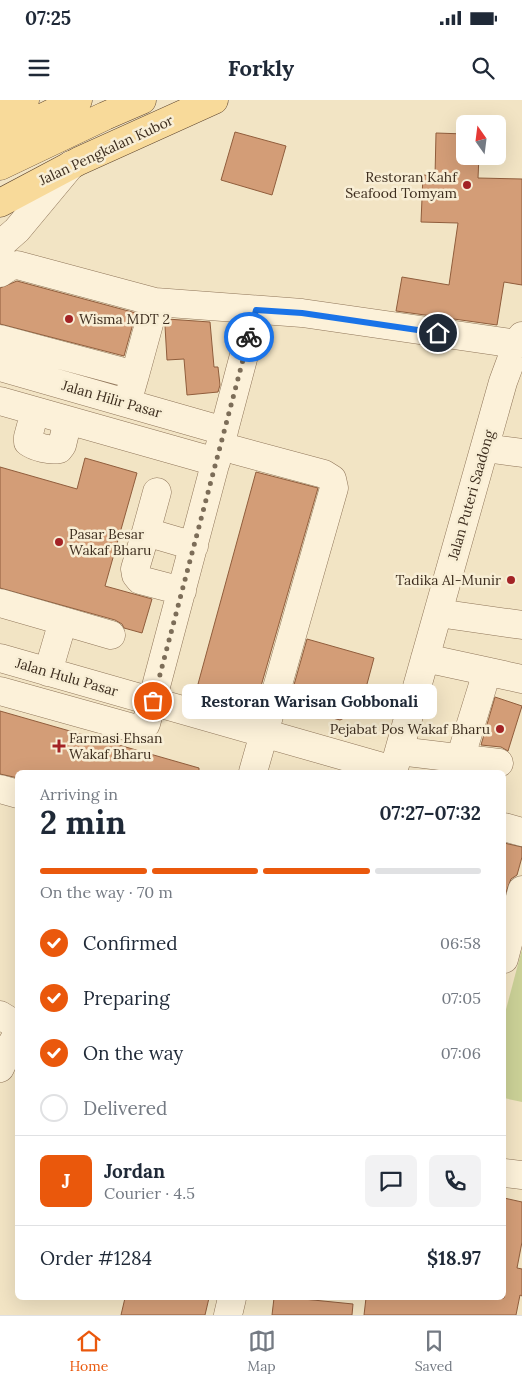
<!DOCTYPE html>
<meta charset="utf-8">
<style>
body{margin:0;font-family:Lora,serif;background:#f2f2f3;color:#1f2937;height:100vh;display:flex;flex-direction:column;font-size:19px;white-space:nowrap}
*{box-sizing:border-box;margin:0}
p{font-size:16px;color:#747a83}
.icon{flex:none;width:28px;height:28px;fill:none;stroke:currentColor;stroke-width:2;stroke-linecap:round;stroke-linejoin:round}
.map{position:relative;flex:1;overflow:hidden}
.panel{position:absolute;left:15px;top:670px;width:491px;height:530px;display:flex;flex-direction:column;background:#fff;border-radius:8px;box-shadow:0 5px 20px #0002}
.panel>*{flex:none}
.needle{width:32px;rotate:346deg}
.buttons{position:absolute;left:456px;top:15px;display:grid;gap:10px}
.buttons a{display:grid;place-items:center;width:50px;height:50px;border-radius:8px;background:#fff;box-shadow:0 5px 20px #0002;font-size:25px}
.pin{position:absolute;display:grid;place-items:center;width:42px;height:42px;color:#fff;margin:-21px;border:2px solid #fff;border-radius:50%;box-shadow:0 1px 5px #0007}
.courier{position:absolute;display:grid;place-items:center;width:50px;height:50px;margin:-25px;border:4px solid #1a73e8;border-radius:50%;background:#fff;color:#222;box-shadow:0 1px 6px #0007}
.bubble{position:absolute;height:35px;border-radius:8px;background:#fff;box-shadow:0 5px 20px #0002;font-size:16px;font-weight:800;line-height:35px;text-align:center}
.overview em{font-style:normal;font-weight:800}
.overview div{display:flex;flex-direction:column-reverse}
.overview{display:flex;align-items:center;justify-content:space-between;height:85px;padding:0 25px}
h1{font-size:32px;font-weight:800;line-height:38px}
.bar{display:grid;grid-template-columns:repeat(4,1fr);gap:8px 5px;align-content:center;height:60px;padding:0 25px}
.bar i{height:6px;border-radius:4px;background:#e0e1e3}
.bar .current{background:#ea580c}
.bar p{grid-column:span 4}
.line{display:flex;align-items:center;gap:12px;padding:0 25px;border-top:1px solid #e0e1e3}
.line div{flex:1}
.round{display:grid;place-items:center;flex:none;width:52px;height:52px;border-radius:8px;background:#f2f2f3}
ol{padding:0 25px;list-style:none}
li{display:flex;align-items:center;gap:15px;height:55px}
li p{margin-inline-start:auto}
li .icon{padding:5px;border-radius:50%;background:#ea580c;color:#fff;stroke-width:4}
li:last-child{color:#747a83}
li i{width:28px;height:28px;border:2px solid #e0e1e3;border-radius:50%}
.status{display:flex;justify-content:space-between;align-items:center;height:35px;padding:0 25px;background:#fff;direction:ltr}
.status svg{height:14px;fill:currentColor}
header{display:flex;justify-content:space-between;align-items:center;height:65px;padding:0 25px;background:#fff;font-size:22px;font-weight:800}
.tab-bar{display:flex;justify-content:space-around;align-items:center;height:70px;border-top:1px solid #e0e1e3;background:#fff;font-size:14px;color:#747a83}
.tab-bar a{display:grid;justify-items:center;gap:2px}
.tab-bar .current{color:#ea580c}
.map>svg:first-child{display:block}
.park{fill:#cbd197}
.building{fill:#d39d77;stroke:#905d3c}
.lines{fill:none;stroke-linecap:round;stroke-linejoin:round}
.minor-casing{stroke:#8f7559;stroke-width:29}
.major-casing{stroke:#5c432d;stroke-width:29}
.minor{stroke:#fcf1d9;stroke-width:28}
.major{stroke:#f8da9a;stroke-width:28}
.done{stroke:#7c6d58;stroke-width:5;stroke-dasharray:0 9}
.route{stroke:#1a73e8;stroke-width:6}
.poi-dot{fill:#a32325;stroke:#f8eed5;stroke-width:2}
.labels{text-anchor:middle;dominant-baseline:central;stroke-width:5;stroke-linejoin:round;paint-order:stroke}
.street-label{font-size:14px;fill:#3d2d1e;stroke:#f8eed5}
.poi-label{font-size:14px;fill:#3d2d1e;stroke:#f8eed5;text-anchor:end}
</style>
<div class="status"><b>07:25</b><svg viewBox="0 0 49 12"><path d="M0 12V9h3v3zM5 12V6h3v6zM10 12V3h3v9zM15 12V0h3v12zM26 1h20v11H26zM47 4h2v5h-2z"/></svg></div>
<header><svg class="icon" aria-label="menu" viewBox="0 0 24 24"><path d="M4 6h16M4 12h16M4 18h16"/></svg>Forkly<svg class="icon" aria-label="search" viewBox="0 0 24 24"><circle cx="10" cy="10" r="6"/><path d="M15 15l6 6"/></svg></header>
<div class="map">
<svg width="522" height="1215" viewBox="0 0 522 1215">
<rect width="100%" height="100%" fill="#f2e4c4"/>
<path class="park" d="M 522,849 L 522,1002 L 504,998 L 504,917 Z"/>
<path class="building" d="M 235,32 L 286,46 L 272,95 L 221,80 Z
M 436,33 L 465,34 L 465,56 L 479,56 L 478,78 L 522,79 L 522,185 L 504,182 L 497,225 L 396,211 L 402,177 L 449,185 L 458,123 L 421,122 L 423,75 L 435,76 Z
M 17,181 L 136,213 L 124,256 L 0,224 L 0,188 Z
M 167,219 L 210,222 L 214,267 L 218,267 L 220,285 L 218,292 L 187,295 L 184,259 L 167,260 L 165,226 Z
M 85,358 L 137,373 L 105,486 L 152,499 L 142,533 L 124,528 L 122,524 L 115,520 L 0,488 L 0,367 L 77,389 Z
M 256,372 L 318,388 L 257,600 L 198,584 Z
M 307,539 L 374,558 L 360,610 L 340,620 L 288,606 Z
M 495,597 L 522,606 L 508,651 L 501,647 L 481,645 Z
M 0,611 L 199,668 L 199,672 L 18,672 L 18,678 L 0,674 Z
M 504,743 L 522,747 L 522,757 L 517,775 L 511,779 L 504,798 Z
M 504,1098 L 522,1102 L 522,1142 L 517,1168 L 522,1169 L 522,1196 L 520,1195 L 516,1215 L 364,1215 L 366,1198 L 504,1198 Z
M 125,1198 L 209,1198 L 205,1215 L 121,1215 Z
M 274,1198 L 293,1198 L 353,1204 L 352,1215 L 272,1215 Z"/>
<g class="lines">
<defs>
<path id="minor" d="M 0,145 L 17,130 L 71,65
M 0,173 L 9,167 L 17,165 L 155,202 L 302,213 L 517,244
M 0,239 L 135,275 L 127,303
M 0,267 L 224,331
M 135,275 L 155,202
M 0,301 L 216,362
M 35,311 L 28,337 L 28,342 C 35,347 50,351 59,349 L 62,345 L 68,320
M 220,346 L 324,374 L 332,379 L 334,388 L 253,672
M 485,348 L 522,353
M 146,432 L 157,392
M 182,491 L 140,480 L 136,475 L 135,469 L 146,432 L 194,446
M 0,503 L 63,521 L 48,572
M 438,513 L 522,525
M 63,521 L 111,535
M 0,558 L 393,670
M 425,558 L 522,579
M 0,591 L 133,628 L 142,627 L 146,624 L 256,210
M 399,651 L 499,663
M 460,659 L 487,572
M 393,672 L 503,282 L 517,244 L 522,236
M 0,689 L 18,694
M 504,727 L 522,732
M 504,859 L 522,790
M 0,915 L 18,926
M 18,933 L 10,947 L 18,950
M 0,968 L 10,947
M 504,1073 L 522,1075
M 228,1215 L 232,1198"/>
<path id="major" d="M 0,15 L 25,0
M 0,39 L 78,0
M 0,66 L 105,16 L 142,0
M 0,103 L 79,61 L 214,0"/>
</defs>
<use href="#minor" class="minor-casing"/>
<use href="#major" class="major-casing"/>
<use href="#minor" class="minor"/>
<use href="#major" class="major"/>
</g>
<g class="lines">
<path class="done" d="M 153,601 L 249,237"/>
<path class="route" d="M 249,237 L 256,210 L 302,213 L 438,233"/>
</g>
<g class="poi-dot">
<circle cx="467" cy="85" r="5"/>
<circle cx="69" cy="219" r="5"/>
<circle cx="59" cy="442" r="5"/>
<circle cx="511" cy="480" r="5"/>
<circle cx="500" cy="629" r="5"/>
<path d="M56.5 638.5h5v5h5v5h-5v5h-5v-5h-5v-5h5z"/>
</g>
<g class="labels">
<g class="street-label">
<text transform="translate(106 50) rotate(-25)">Jalan Pengkalan Kubor</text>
<text transform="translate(112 299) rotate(16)">Jalan Hilir Pasar</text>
<text transform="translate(471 395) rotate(-74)">Jalan Puteri Saadong</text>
<text transform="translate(67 577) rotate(16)">Jalan Hulu Pasar</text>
</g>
<g class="poi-label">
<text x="457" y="77">Restoran Kahf<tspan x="457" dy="16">Seafood Tomyam</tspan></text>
<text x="79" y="219" text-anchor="start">Wisma MDT 2</text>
<text x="69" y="434" text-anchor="start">Pasar Besar<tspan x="69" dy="16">Wakaf Bharu</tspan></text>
<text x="501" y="480">Tadika Al-Munir</text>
<text x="490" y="629">Pejabat Pos Wakaf Bharu</text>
<text x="69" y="638" text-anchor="start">Farmasi Ehsan<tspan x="69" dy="16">Wakaf Bharu</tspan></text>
</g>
</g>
</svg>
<div class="buttons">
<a><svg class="needle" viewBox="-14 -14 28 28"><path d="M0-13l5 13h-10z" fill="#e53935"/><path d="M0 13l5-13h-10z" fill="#747a83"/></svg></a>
</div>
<div class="pin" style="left:153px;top:601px;background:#ea580c"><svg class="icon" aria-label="bag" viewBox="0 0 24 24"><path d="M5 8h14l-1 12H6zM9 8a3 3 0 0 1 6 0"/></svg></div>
<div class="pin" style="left:438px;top:233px;background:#1f2937"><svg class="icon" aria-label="home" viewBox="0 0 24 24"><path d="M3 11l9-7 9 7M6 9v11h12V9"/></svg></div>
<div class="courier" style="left:249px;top:237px"><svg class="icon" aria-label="bike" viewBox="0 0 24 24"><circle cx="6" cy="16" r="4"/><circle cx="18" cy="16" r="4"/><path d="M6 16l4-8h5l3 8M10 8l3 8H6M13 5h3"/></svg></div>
<div class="bubble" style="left:182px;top:584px;width:255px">Restoran Warisan Gobbonali</div>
<section class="panel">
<div class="overview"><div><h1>2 min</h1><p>Arriving in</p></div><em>07:27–07:32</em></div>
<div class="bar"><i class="current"></i><i class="current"></i><i class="current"></i><i></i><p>On the way · 70 m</p></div>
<ol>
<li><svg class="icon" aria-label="check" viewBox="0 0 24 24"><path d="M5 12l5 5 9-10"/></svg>Confirmed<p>06:58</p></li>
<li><svg class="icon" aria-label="check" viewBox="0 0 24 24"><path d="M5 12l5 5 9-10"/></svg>Preparing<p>07:05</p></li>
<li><svg class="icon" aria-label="check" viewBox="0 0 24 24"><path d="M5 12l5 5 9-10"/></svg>On the way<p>07:06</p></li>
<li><i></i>Delivered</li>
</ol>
<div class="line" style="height:90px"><b class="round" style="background:#ea580c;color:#fff">J</b><div><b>Jordan</b><p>Courier · 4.5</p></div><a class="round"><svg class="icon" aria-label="chat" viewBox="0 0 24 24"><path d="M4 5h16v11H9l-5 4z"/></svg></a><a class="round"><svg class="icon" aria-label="phone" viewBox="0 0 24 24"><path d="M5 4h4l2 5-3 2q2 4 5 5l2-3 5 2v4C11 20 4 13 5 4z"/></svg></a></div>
<div class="line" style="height:65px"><div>Order #1284</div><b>$18.97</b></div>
</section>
</div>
<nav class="tab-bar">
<a class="current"><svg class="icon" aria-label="home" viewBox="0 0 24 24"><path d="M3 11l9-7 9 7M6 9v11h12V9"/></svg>Home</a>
<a><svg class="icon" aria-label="map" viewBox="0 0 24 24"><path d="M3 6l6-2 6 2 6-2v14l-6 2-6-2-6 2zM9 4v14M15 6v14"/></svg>Map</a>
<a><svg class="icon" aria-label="saved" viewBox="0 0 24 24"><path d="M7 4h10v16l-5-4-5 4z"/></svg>Saved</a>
</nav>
